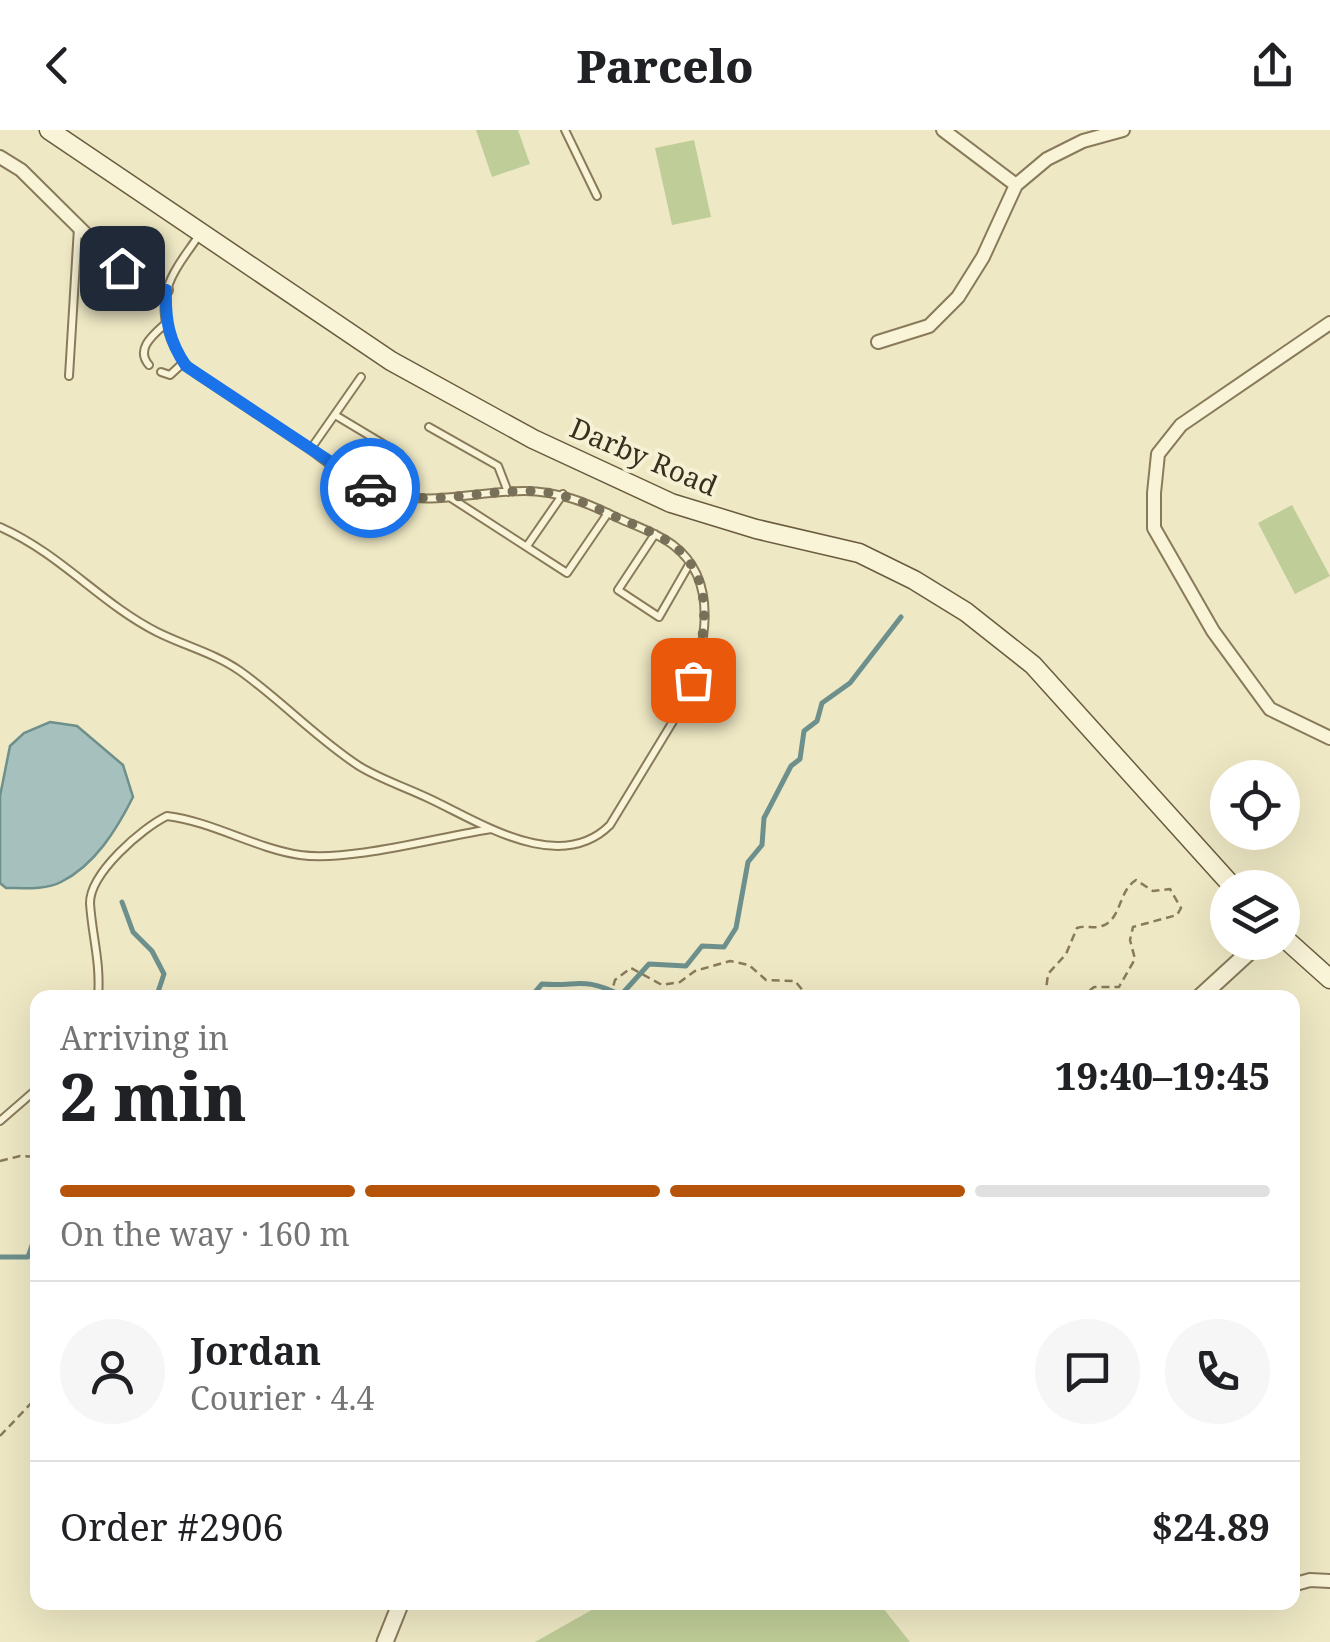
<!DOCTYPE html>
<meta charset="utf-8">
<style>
body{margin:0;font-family:"Noto Serif",serif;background:#f6f6f6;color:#202124;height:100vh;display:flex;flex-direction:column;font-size:38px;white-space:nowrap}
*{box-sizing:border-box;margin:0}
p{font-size:32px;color:#757577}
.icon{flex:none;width:55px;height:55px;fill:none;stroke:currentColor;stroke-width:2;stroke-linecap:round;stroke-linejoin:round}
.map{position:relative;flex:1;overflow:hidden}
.drawer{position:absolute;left:30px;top:860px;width:1270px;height:620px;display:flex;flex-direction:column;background:#fff;border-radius:20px;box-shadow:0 10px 40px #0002}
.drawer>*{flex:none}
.controls{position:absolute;left:1210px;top:630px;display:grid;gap:20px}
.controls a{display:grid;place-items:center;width:90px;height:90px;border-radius:50%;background:#fff;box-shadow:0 10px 40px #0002;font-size:50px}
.pin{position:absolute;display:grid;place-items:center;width:85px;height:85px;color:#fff;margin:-42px;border-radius:20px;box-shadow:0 5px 15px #0006}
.courier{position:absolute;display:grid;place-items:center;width:100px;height:100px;margin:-50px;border:8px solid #1a73e8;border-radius:50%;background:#fff;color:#222;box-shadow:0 2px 12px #0007}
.summary em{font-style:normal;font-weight:800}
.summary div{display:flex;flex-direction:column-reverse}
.summary{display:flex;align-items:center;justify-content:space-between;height:170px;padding:0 30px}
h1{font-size:65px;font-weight:800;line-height:75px}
.bar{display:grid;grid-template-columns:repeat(4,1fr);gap:15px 10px;align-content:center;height:120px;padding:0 30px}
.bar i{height:12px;border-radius:8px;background:#e0e0e0}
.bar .selected{background:#b45309}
.bar p{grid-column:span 4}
.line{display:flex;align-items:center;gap:25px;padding:0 30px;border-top:2px solid #e0e0e0}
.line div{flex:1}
.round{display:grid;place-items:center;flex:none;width:105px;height:105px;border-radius:52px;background:#f6f6f6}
header{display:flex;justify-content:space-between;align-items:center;height:130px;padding:0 30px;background:#fff;font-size:45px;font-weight:800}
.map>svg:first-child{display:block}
.green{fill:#bfcd98}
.water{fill:#a6c1bd;stroke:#6d908c;stroke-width:2.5}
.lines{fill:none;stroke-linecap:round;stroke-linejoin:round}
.stream{stroke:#6d908c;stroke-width:5}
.service-casing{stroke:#897a5a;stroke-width:10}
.minor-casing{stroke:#897a5a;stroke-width:16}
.tertiary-casing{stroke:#897a5a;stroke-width:19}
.secondary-casing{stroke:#6b5b3e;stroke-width:21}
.path{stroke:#897a5a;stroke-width:2.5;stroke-dasharray:8 5;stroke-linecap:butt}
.service{stroke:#f9f4d8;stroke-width:6}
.minor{stroke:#f9f4d8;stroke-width:12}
.tertiary{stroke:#f9f4d8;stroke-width:15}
.secondary{stroke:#f9f4d8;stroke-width:18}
.done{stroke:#787058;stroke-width:10;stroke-dasharray:0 18}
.route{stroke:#1a73e8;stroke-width:12}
.labels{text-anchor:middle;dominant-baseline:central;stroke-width:8;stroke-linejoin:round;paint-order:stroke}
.street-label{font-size:28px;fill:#392f1e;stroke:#f6f1d4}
</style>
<header><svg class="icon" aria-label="back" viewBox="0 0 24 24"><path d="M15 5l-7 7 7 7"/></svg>Parcelo<svg class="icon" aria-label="share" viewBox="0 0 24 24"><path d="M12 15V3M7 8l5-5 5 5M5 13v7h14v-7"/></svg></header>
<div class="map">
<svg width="1330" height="1512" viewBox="0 0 1330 1512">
<rect width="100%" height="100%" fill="#eee8c4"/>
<path class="green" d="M 476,0 L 518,0 L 530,34 L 492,47 Z
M 694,10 L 711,87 L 672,95 L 655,18 Z
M 1292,375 L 1330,446 L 1295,464 L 1258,393 Z
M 604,1473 L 879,1473 L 910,1512 L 535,1512 Z"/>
<path class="water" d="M 50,592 L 77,596 L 123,635 L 133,667 C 117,699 95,735 61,752 C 46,760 23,758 6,758 L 0,753 L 0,666 L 10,616 L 24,603 Z"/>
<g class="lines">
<path class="stream" d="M 122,772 L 133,802 L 152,821 L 164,844 L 156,868
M 536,868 L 536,861 L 542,854 C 579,857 582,846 621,865 L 649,834 L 686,836 L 702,816 L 724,817 L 736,798 L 748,732 L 762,715 L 764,688 L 791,636 L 800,629 L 804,601 L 817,591 L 822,573 L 850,553 L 901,487
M 0,1127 L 28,1127 L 38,1098"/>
<defs>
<path id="service" d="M 565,0 L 597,66
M 149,235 C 135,219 153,205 165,194
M 161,242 L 170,245 L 184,232
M 69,246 L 78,98
M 335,285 L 400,324
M 429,297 L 498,336 L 508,362
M 310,320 L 361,247
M 451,368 L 567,443 L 608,383
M 0,397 C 61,424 100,473 157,502 C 185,516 214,523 240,541 C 281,570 316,608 359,636 C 380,649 405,657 428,668 C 478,691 559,746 610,695 L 686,570 C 704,521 722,452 673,415 C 657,403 636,396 618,388 C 587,373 560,361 524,361 C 476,361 428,377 380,362 C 354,354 331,335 309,319 C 271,294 233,268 195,243 C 171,223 157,184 169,154 C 175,136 189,121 199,105
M 655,404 L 618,460 L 659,487 L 690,433
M 527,416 L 563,364
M 98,868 C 101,832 92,806 90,773 C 90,743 142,698 167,686 C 214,692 254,718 300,725 C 350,732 438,707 491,699
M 0,991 L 38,958"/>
<path id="minor" d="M 943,0 L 1016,55
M 0,27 L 21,40 L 121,139 L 141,152 L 166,160
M 1330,193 L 1181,295 L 1158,324 L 1154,363 L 1154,398 L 1213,501 L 1270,579 L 1330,608
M 878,212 L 929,196 L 958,167 L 983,127 L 1016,55 L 1047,29 L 1083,11 L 1123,0
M 1292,1455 L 1310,1450 L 1330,1451"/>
<path id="tertiary" d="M 1199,868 L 1260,812
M 385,1512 L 401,1472"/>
<path id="secondary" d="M 49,0 L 391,231 L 533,309 L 671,373 L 756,399 L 859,423 L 914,450 L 966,482 L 1033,535 L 1234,758
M 1282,806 L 1330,849"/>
</defs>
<use href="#service" class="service-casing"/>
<use href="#minor" class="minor-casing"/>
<use href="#tertiary" class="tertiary-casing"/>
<use href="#secondary" class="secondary-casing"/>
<path class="path" d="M 610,868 L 615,850 L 631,838 L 662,855 L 680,852 L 695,841 L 730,831 L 749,835 L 766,850 L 795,851 L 809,868
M 1045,868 L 1048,844 L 1066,824 L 1077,798 C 1086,795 1094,799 1102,796 C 1122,789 1118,761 1136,750 L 1153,761 L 1170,759 L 1181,778 L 1177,785 L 1133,797 L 1130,810 L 1135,829 L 1119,857 L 1094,857 L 1081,868
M 0,1031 L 20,1026 L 38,1027
M 0,1306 L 38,1266"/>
<use href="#service" class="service"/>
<use href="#minor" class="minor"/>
<use href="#tertiary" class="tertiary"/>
<use href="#secondary" class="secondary"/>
</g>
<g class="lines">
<path class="done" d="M 370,358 C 419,378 472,362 523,361 C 558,360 586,373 618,388 C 636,396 657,403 673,415 C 717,449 705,504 693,550"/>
<path class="route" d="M 122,138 L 141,152 L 166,160 C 165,190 169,211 186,236 L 370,358"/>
</g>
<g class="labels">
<g class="street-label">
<text transform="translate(644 326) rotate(23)">Darby Road</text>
</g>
</g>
</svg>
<div class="controls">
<a><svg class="icon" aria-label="locate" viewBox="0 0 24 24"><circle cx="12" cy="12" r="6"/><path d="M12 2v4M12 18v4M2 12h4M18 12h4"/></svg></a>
<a><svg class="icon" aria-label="layers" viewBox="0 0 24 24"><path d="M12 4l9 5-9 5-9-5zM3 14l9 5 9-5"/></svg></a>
</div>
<div class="pin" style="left:693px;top:550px;background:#ea580c"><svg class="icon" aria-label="bag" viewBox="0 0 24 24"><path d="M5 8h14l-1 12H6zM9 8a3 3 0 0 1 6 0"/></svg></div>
<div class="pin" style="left:122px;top:138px;background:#1f2937"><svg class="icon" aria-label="home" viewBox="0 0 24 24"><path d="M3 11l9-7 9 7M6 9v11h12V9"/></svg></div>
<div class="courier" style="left:370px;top:358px"><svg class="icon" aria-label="car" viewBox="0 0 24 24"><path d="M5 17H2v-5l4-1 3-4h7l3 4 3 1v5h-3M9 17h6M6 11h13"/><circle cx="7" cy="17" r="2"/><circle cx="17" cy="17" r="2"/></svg></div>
<section class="drawer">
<div class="summary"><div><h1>2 min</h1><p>Arriving in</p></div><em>19:40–19:45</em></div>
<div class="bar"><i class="selected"></i><i class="selected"></i><i class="selected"></i><i></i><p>On the way · 160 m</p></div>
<div class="line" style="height:180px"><a class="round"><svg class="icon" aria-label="person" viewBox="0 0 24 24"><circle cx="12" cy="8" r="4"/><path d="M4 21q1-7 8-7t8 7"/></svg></a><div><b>Jordan</b><p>Courier · 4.4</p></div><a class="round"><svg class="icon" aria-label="chat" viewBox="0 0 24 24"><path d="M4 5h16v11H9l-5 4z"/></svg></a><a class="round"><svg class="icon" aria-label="phone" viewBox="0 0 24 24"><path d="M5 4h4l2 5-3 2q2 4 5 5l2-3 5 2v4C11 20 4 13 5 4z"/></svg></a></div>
<div class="line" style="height:130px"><div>Order #2906</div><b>$24.89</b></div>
</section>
</div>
